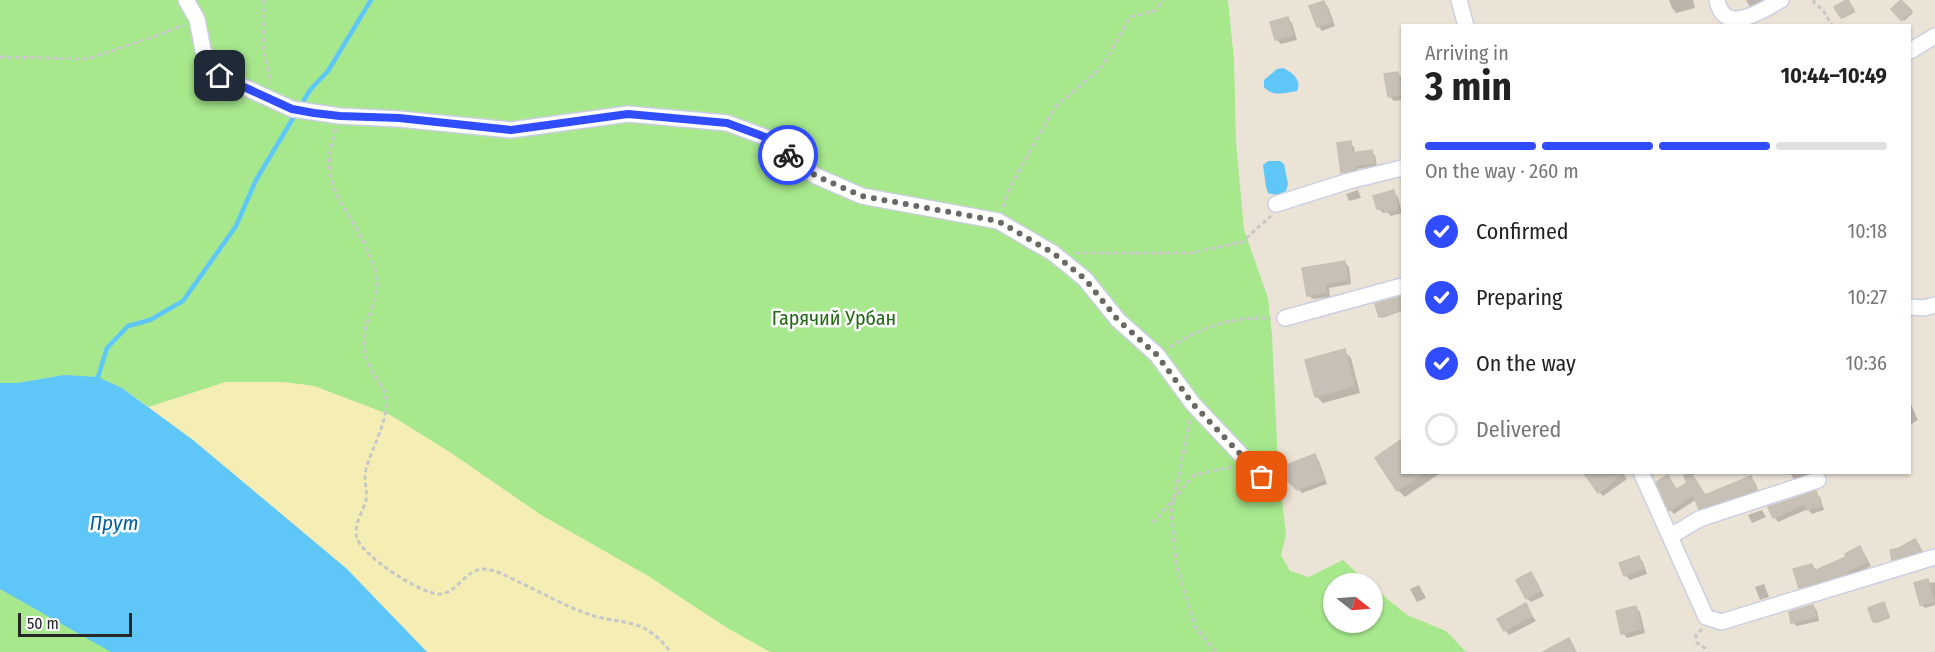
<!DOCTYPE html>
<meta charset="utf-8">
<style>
body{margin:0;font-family:"Fira Sans Condensed",sans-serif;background:#f6f6f6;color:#222;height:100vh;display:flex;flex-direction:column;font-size:22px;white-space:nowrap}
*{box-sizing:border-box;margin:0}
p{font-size:20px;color:#767676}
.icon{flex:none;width:33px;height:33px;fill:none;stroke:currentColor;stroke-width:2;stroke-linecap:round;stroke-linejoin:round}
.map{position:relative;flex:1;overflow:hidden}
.details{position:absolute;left:1401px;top:24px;width:510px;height:450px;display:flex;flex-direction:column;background:#fff;border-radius:0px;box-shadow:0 2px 4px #0004}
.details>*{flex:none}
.needle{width:39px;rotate:107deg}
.controls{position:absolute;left:1323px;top:573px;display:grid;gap:12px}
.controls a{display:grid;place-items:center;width:60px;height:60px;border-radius:50%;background:#fff;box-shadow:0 2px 4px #0004;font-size:30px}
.scale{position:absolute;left:18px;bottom:15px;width:114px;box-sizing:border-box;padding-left:6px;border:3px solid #272727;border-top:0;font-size:16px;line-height:21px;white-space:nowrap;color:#272727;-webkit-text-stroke:4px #fff;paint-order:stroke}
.pin{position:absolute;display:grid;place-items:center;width:51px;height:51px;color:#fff;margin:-26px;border-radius:12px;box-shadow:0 3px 9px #0006}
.courier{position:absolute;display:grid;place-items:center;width:60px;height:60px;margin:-30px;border:4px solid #304cff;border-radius:50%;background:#fff;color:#222;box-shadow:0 2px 8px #0007}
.summary em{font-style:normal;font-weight:700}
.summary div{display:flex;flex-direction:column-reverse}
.summary{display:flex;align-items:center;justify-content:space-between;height:102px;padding:0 24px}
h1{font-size:39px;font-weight:700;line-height:45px}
.bar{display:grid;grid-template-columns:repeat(4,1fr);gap:9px 6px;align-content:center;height:72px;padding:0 24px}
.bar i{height:8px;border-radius:4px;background:#e0e0e0}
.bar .selected{background:#304cff}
.bar p{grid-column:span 4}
ol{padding:0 24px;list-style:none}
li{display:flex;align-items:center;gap:18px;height:66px}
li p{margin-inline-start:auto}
li .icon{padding:6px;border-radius:50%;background:#304cff;color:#fff;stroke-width:4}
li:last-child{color:#767676}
li i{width:33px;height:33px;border:3px solid #e0e0e0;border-radius:50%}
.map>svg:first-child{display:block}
.green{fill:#a7e88d}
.sand{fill:#f4eeb5}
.water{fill:#5fc7f8}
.shadow{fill:#0003}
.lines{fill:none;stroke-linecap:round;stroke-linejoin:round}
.stream{stroke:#5fc7f8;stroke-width:4.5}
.building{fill:#c6c0b7;stroke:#c6c0b1;stroke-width:1.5}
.minor-casing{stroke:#cccfe2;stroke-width:18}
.path{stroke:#c7c7c7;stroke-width:3;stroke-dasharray:4.5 3;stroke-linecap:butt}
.minor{stroke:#fff;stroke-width:15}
.done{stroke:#6c6964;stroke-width:6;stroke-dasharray:0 10.8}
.route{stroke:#304cff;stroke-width:8}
.labels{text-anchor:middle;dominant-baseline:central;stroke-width:5;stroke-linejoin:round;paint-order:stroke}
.park-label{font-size:20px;fill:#206813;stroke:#fff}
.water-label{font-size:21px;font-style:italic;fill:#0261a0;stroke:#fff}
</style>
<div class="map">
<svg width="1935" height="652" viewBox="0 0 1935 652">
<rect width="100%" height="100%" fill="#ebe3d6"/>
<path class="green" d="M 0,0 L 1228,0 L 1234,60 L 1236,142 L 1244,230 L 1268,298 L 1272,335 L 1278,465 L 1286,535 L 1281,555 L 1290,571 L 1309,577 L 1343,560 L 1368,583 L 1334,584 L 1334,622 L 1372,622 L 1373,587 L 1407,615 L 1446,631 L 1466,652 L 770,652 L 727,628 L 648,576 L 541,515 L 451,453 L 390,415 L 314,386 L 282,382 L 226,382 L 149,407 L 122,388 L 64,375 L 17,383 L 0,383 Z
M 0,589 L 103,646 L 111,652 L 0,652 Z"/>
<path class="sand" d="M 226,382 L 282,382 L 314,386 L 390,415 L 451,453 L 541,515 L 648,576 L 727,628 L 770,652 L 427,652 L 347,569 L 193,440 L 149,407 Z"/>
<path class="water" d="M 1283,68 C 1293,73 1302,80 1297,91 C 1284,93 1273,97 1264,87 L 1264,80 L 1277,69 Z
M 1268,161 L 1280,161 L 1284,164 L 1288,184 L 1286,191 L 1277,195 L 1268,193 L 1266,187 L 1263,165 Z
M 64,375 L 98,377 L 122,388 L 193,440 L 347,569 L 427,652 L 111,652 L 0,589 L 0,383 L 17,383 Z"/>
<path class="shadow" d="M 1669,0 L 1693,0 L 1695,8 L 1676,13 L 1672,8 Z
M 1746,0 L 1762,0 L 1763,2 L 1750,7 Z
M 1902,1 L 1913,13 L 1904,21 L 1893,9 Z
M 1324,2 L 1328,7 L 1335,26 L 1322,31 L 1318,26 Z
M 1849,3 L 1855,12 L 1844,18 L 1842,17 Z
M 1288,19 L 1292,23 L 1297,40 L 1281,44 L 1276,39 Z
M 1397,73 L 1402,78 L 1402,100 L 1394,101 L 1390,97 Z
M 1350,143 L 1354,147 L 1355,154 L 1371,152 L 1375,155 L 1377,166 L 1357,169 L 1358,173 L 1346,176 L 1343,172 Z
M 1358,190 L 1361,198 L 1349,201 L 1346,194 Z
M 1393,192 L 1398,197 L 1402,213 L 1391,216 L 1387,212 L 1383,213 L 1378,208 Z
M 1344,262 L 1349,267 L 1351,284 L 1329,288 L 1330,297 L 1313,299 L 1308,295 Z
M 1402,297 L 1402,311 L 1382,318 L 1380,316 L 1377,305 Z
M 1344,351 L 1351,358 L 1360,393 L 1323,403 L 1316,396 Z
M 1910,402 L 1918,420 L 1910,425 Z
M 1402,441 L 1402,472 L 1442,472 L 1405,497 L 1398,490 L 1377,458 Z
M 1314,456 L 1319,461 L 1327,484 L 1302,493 L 1279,469 Z
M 1622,472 L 1627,479 L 1603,496 L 1599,492 Z
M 1790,472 L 1810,472 L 1811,474 L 1794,480 Z
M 1691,475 L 1706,496 L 1750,478 L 1755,482 L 1759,494 L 1705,512 L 1697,499 L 1674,514 L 1670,510 L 1668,477 L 1678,491 L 1689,484 Z
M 1815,493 L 1820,497 L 1824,510 L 1812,514 L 1808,509 L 1778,522 L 1774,517 Z
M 1762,510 L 1766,517 L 1752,523 L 1748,515 Z
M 1917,543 L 1922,553 L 1895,561 L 1893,559 Z
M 1860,548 L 1864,553 L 1871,566 L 1850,576 L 1804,592 L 1800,587 L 1812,565 L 1817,571 L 1848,558 Z
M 1639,558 L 1643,562 L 1647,574 L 1630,580 L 1625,575 Z
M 1531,574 L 1535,578 L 1544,596 L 1531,602 L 1527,598 Z
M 1927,581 L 1930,583 L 1935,582 L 1935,605 L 1925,608 L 1921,605 Z
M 1764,584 L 1769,597 L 1760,600 L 1755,587 Z
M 1419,585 L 1426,598 L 1417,602 L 1410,589 Z
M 1525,605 L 1536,621 L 1509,635 L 1505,630 Z
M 1813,606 L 1817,611 L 1819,621 L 1797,626 L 1792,622 Z
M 1885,606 L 1890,618 L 1876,623 L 1874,621 Z
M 1635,608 L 1640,612 L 1645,633 L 1627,638 L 1623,633 Z"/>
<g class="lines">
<path class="stream" d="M 95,381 L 98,377 L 107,348 L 128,326 L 150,320 L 183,301 L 236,226 L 256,180 L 310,90 L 328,71 L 371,0"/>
</g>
<path class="building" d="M 1846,0 L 1848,0 L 1854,10 L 1841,18 L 1834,7 Z
M 1901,0 L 1912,11 L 1901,20 L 1891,9 Z
M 1324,1 L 1331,22 L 1317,27 L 1309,6 Z
M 1288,17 L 1293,35 L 1275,40 L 1270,22 Z
M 1398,72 L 1402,95 L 1388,97 L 1384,74 Z
M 1351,141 L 1352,153 L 1372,150 L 1374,163 L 1354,166 L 1355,169 L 1341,173 L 1337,143 Z
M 1394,190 L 1398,209 L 1385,212 L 1384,208 L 1377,209 L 1373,196 Z
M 1345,261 L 1348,280 L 1325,284 L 1326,292 L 1307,296 L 1302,268 Z
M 1402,296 L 1402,309 L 1379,317 L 1375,304 Z
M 1345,349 L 1354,386 L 1315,397 L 1305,360 Z
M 1402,439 L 1402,472 L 1425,472 L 1397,491 L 1375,458 Z
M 1315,454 L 1324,480 L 1297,490 L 1276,469 Z
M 1583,472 L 1625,472 L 1598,493 Z
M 1691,473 L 1705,495 L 1751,476 L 1756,490 L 1699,509 L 1693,495 L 1669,511 L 1656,482 L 1668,475 L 1676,490 L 1687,483 L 1684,476 Z
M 1816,491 L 1821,506 L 1807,510 L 1805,504 L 1773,518 L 1768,507 Z
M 1915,539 L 1922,551 L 1892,560 L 1890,550 L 1899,548 Z
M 1860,546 L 1867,562 L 1847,571 L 1848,573 L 1799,588 L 1793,569 L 1812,564 L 1814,571 L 1846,557 L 1845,554 Z
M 1639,556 L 1644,569 L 1624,576 L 1619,563 Z
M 1531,572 L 1541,591 L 1526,599 L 1516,580 Z
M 1928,579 L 1934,602 L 1920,605 L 1914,583 Z
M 1884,602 L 1889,616 L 1873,622 L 1868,608 Z
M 1526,603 L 1532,616 L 1504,631 L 1497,619 Z
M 1813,605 L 1816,617 L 1791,623 L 1789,612 Z
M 1636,606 L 1641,629 L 1621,634 L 1616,611 Z
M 1569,638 L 1576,652 L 1543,652 Z"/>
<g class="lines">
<defs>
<path id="minor" d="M 186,0 L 197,19 L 203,50 L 220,76 L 292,109 L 340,116 L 399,119 L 511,130 L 628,114 L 727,123 L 765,137 L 816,176 L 862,196 L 998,221 L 1053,253 L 1085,279 L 1118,320 L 1157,355 L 1193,404 L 1262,477
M 1459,0 L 1466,26
M 1717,0 C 1724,37 1763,10 1781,0
M 1910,51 L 1935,36
M 1276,204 L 1349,181 L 1402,168
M 1910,307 L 1924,308 L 1935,305
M 1285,318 L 1402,286
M 1641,472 L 1706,617 L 1721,622 L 1935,557
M 1671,536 L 1699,519 L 1818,480"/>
</defs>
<use href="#minor" class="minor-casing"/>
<path class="path" d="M 263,0 L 263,47 L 271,84
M 1814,0 L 1814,3 L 1823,10 L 1832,26
M 0,57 L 87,59 L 150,38 L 184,25
M 336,129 C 315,189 349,204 369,254 C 373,263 377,275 377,285 C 376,306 362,325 364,346 C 365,357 369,367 375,376 C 382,387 388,394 386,409 C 383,430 372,448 366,469 C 363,481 368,490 366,500 C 363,512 353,525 357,538 C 361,555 423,596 441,594 C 458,592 465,570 483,569 C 496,569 510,578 521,583 C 544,594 567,607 591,615 C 608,621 627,620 644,628 C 654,634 664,642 670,652
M 1003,207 L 1010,187 L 1055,107 L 1102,67 L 1130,17 L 1155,11 L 1163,0
M 1076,253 L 1191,253 L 1242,242 L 1271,216
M 1170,347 C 1204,326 1231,317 1271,318
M 1190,420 L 1171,513 L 1176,563 L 1195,627 L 1216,652
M 1153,523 L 1194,475 L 1231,467
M 1702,629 L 1696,635 L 1697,643 L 1705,648 L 1707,652"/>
<use href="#minor" class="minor"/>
</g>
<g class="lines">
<path class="done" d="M 788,155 L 816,176 L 862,196 L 998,221 L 1053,253 L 1085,279 L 1118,320 L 1157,355 L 1193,404 L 1262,477"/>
<path class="route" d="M 220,76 L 292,109 L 314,113 L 340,116 L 399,118 L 511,130 L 628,114 L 727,123 L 765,137 L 788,155"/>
</g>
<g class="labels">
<g class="park-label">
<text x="834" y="318">Гарячий Урбан</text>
</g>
<g class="water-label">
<text x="114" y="523">Прут</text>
</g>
</g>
</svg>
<div class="controls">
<a><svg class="needle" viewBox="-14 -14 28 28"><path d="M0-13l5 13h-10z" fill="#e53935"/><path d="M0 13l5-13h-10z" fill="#767676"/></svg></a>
</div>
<div class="scale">50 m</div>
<div class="pin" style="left:1262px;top:477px;background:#ea580c"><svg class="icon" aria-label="bag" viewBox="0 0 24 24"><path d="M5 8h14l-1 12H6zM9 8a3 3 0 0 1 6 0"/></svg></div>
<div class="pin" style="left:220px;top:76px;background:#1f2937"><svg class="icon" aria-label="home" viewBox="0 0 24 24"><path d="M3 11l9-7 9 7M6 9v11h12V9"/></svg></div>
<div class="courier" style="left:788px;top:155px"><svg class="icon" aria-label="bike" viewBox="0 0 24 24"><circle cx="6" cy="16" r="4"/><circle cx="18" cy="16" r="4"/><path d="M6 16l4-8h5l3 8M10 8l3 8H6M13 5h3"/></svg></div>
<section class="details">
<div class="summary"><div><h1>3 min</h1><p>Arriving in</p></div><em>10:44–10:49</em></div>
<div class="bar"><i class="selected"></i><i class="selected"></i><i class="selected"></i><i></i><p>On the way · 260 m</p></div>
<ol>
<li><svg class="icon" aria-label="check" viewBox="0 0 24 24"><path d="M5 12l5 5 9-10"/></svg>Confirmed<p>10:18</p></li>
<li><svg class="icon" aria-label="check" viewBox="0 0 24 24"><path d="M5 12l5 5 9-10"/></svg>Preparing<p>10:27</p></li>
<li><svg class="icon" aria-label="check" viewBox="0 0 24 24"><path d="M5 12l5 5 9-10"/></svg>On the way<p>10:36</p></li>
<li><i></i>Delivered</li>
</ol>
</section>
</div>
